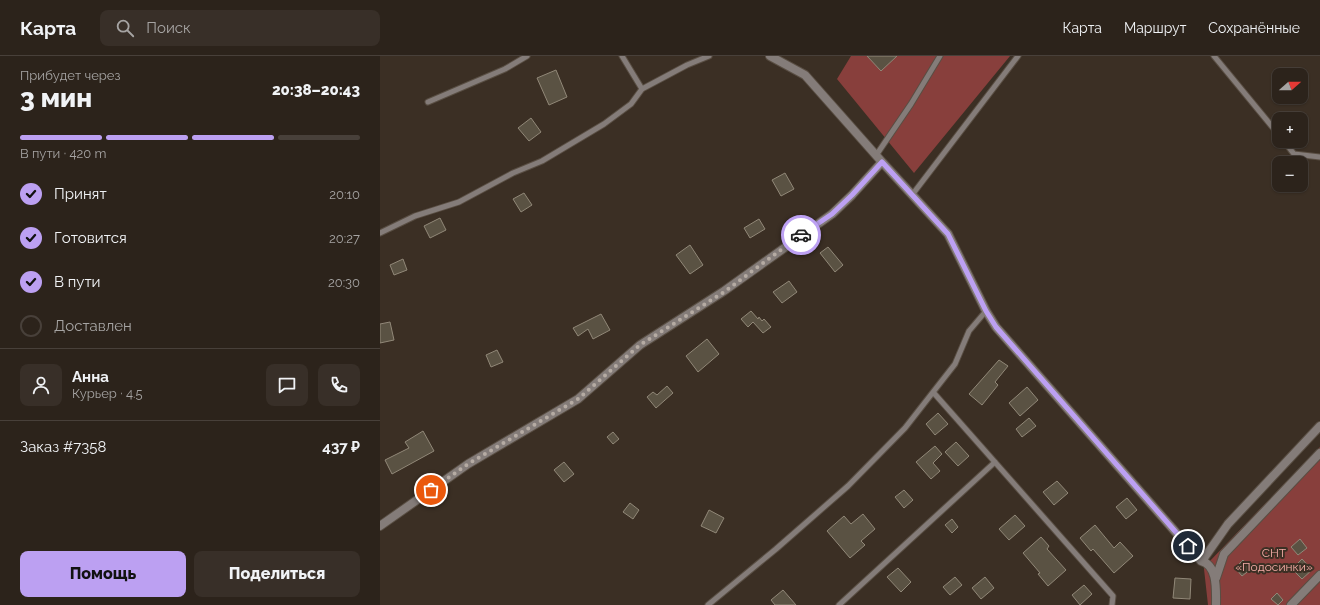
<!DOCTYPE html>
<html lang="ru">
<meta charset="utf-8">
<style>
body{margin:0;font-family:Raleway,sans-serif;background:#382f28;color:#f1f3f6;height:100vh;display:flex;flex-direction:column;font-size:15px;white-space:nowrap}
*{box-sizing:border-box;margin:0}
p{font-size:13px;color:#a6a4a3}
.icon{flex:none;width:22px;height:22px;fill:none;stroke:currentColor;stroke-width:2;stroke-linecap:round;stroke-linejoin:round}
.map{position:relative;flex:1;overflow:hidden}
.details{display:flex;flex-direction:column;background:#2c231b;width:380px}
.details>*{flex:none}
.needle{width:26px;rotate:69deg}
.controls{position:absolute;left:892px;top:12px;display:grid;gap:8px}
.controls a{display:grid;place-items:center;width:36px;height:36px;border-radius:8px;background:#2c231b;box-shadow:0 1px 3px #0004,0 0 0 1px #48403a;font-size:20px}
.pin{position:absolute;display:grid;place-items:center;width:34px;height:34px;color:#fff;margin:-17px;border:2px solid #fff;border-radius:50%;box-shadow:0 1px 4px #0007}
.courier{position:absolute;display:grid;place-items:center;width:40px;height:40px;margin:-20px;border:3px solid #bca0f2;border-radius:50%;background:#fff;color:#222;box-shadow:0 1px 5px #0007}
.overview em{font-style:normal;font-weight:800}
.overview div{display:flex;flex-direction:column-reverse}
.overview{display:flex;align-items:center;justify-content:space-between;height:68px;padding:0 20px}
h1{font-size:26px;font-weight:800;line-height:30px}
.bar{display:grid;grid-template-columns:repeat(4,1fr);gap:6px 4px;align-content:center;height:48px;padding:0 20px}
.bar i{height:5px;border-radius:3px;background:#48403a}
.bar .on{background:#bca0f2}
.bar p{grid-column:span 4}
.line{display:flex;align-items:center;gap:10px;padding:0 20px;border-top:1px solid #48403a}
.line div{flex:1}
.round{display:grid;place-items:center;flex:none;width:42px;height:42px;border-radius:8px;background:#382f28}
ol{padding:0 20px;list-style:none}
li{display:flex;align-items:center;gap:12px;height:44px}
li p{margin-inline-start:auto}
li .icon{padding:4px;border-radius:50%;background:#bca0f2;color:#111;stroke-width:4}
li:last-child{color:#a6a4a3}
li i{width:22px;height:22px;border:2px solid #48403a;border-radius:50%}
.primary-button{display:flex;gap:8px;margin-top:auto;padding:8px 20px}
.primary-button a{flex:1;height:46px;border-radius:8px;background:#bca0f2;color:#111;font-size:16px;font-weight:800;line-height:46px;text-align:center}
.primary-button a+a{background:#382f28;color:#f1f3f6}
header{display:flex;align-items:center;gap:24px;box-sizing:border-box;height:56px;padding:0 20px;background:#2c231b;border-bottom:1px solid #48403a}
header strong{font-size:19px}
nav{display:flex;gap:22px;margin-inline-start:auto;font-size:14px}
.search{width:280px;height:36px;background:#382f28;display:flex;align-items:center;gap:10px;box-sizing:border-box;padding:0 14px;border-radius:8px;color:#a6a4a3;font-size:15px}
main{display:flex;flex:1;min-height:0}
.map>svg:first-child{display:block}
.green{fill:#883f3c}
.building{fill:#5a5243;stroke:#918878}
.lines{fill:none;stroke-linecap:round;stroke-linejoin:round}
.service-casing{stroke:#594e43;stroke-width:7}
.minor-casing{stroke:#594e43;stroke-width:10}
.service{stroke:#847c79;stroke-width:5}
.minor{stroke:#847c79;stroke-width:8}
.done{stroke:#b5aba3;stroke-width:4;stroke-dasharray:0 7.2}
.route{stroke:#bca0f2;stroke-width:5}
.labels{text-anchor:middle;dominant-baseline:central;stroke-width:4;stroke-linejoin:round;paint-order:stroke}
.park-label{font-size:12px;fill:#f7aea8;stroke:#3b2f24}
</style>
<header>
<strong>Карта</strong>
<div class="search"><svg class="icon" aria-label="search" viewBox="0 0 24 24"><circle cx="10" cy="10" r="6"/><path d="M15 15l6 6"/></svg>Поиск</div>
<nav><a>Карта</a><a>Маршрут</a><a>Сохранённые</a></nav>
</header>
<main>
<section class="details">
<div class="overview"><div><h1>3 мин</h1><p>Прибудет через</p></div><em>20:38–20:43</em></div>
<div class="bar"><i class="on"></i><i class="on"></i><i class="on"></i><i></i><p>В пути · 420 m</p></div>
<ol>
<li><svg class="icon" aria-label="check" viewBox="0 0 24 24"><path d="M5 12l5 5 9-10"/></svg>Принят<p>20:10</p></li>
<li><svg class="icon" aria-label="check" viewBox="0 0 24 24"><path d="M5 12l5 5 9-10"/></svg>Готовится<p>20:27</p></li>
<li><svg class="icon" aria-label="check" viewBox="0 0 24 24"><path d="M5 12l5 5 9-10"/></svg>В пути<p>20:30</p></li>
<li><i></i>Доставлен</li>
</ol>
<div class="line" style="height:72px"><a class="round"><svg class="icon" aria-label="person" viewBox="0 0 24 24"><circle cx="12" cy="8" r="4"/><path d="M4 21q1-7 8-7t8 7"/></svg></a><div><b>Анна</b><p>Курьер · 4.5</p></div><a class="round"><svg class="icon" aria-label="chat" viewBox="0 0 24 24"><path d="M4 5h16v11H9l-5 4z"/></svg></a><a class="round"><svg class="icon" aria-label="phone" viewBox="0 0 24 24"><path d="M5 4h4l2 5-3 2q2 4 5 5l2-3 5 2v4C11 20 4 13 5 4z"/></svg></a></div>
<div class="line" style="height:52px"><div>Заказ #7358</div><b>437 ₽</b></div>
<div class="primary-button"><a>Помощь</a><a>Поделиться</a></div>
</section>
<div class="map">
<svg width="940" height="549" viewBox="0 0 940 549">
<rect width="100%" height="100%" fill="#3b2f24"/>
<path class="green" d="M 471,0 L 630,0 L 534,117 L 457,23 Z
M 940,391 L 940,549 L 828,549 L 823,504 L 827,508 Z"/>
<path class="building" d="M 487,0 L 517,0 L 501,15 Z
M 176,14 L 187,41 L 169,49 L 157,22 Z
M 151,62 L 161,76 L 149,85 L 138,72 Z
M 405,117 L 414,133 L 401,140 L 392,124 Z
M 144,137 L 152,149 L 141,156 L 133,143 Z
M 60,162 L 66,174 L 50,182 L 44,170 Z
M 379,163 L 385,173 L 370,182 L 364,172 Z
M 310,189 L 323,209 L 310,218 L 296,199 Z
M 448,191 L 463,209 L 455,216 L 440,197 Z
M 23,203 L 27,214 L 14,219 L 10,209 Z
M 409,225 L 417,236 L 402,247 L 393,236 Z
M 371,255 L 378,263 L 379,261 L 382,265 L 384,263 L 391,271 L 383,277 L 373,266 L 368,271 L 361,263 Z
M 221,258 L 230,274 L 213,283 L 208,273 L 198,280 L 193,272 Z
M 10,266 L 14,284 L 0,287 L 0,268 Z
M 327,283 L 339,298 L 318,316 L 306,300 Z
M 117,294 L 123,306 L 111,311 L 106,299 Z
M 619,304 L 628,310 L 615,326 L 618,329 L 602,349 L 589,338 Z
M 287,330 L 293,337 L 276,352 L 267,341 L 273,336 L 277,339 Z
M 647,331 L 658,344 L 640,360 L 629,347 Z
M 558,357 L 568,368 L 555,379 L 546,368 Z
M 649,362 L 656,370 L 642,381 L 636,373 Z
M 43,375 L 54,395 L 12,418 L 5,404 L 29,392 L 25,386 Z
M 233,376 L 239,383 L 233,388 L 227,381 Z
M 576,386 L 589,400 L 578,410 L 565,396 Z
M 555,390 L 562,398 L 553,407 L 560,415 L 551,423 L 536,406 Z
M 184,406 L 194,418 L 184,426 L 174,414 Z
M 677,425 L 688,437 L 674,449 L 663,436 Z
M 524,434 L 533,444 L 524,452 L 515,441 Z
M 747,442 L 757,454 L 746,463 L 736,451 Z
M 250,447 L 259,454 L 253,463 L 243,456 Z
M 329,454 L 344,462 L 336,477 L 321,470 Z
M 483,458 L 495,473 L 481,485 L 485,489 L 470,502 L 447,475 L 464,460 L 471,468 Z
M 635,459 L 645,470 L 629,484 L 619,473 Z
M 572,463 L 578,471 L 572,477 L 565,469 Z
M 715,469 L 734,492 L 740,486 L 753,500 L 734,517 L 713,493 L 711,495 L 700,482 Z
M 661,481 L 669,490 L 667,493 L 686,514 L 668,530 L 658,518 L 660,517 L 643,497 Z
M 920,483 L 927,492 L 918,499 L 911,491 Z
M 922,503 L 932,514 L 922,523 L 912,513 Z
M 863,504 L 871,513 L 862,520 L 855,512 Z
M 518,512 L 531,526 L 521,536 L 507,521 Z
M 575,521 L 582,529 L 570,539 L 563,531 Z
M 605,521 L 614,532 L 601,543 L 592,532 Z
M 795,522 L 811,523 L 810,543 L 793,542 Z
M 704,529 L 712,538 L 700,549 L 692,539 Z
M 403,534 L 416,549 L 395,549 L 391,544 Z
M 897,537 L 903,544 L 898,549 L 891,543 Z"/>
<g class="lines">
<defs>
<path id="service" d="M 242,0 L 262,33
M 834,0 L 899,79
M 48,46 L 125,13 L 147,0
M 904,85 L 914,98 L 940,101
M 497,98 L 531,48 L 560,0
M 532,139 L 638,0
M 0,177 L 35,160 L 79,146 L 133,117 L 162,105 L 224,68 L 251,48 L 262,33 L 307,9 L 329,0
M 553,336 L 733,540 L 732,549
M 328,549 L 396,493 L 468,430 L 525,372 L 575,308 L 589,275 L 606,255
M 459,549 L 615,406"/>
<path id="minor" d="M 502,106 L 568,178 L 606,255 L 616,271 L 821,505 C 838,509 836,535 836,549
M 0,470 L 88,408 L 198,343 L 260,289 L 344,235 L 452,158 L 472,139 L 502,106 L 425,19 L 390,0
M 822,505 L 848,468 L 940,370
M 836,522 L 844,498 L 940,397
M 911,549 L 940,519"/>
</defs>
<use href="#service" class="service-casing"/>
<use href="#minor" class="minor-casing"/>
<use href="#service" class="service"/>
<use href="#minor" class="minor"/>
</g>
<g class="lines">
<path class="done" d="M 51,434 L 88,408 L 198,343 L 260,289 L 344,236 L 421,179"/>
<path class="route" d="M 421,179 L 452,158 L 472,139 L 502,106 L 568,178 L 606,255 L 616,271 L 808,490"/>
</g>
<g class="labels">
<g class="park-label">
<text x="894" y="497">СНТ<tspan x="894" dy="14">«Подосинки»</tspan></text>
</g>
</g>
</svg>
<div class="controls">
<a><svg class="needle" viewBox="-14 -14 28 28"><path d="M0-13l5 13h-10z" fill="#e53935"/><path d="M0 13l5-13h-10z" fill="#a6a4a3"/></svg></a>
<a>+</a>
<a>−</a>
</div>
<div class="pin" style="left:51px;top:434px;background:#ea580c"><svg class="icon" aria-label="bag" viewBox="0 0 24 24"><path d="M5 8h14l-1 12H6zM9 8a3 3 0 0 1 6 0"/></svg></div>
<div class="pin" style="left:808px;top:490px;background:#1f2937"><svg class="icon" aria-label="home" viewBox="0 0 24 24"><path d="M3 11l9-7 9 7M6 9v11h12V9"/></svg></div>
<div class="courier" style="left:421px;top:179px"><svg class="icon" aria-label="car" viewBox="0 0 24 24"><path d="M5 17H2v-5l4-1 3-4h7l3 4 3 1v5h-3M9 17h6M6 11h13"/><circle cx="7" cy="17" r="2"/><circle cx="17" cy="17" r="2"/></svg></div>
</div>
</main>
